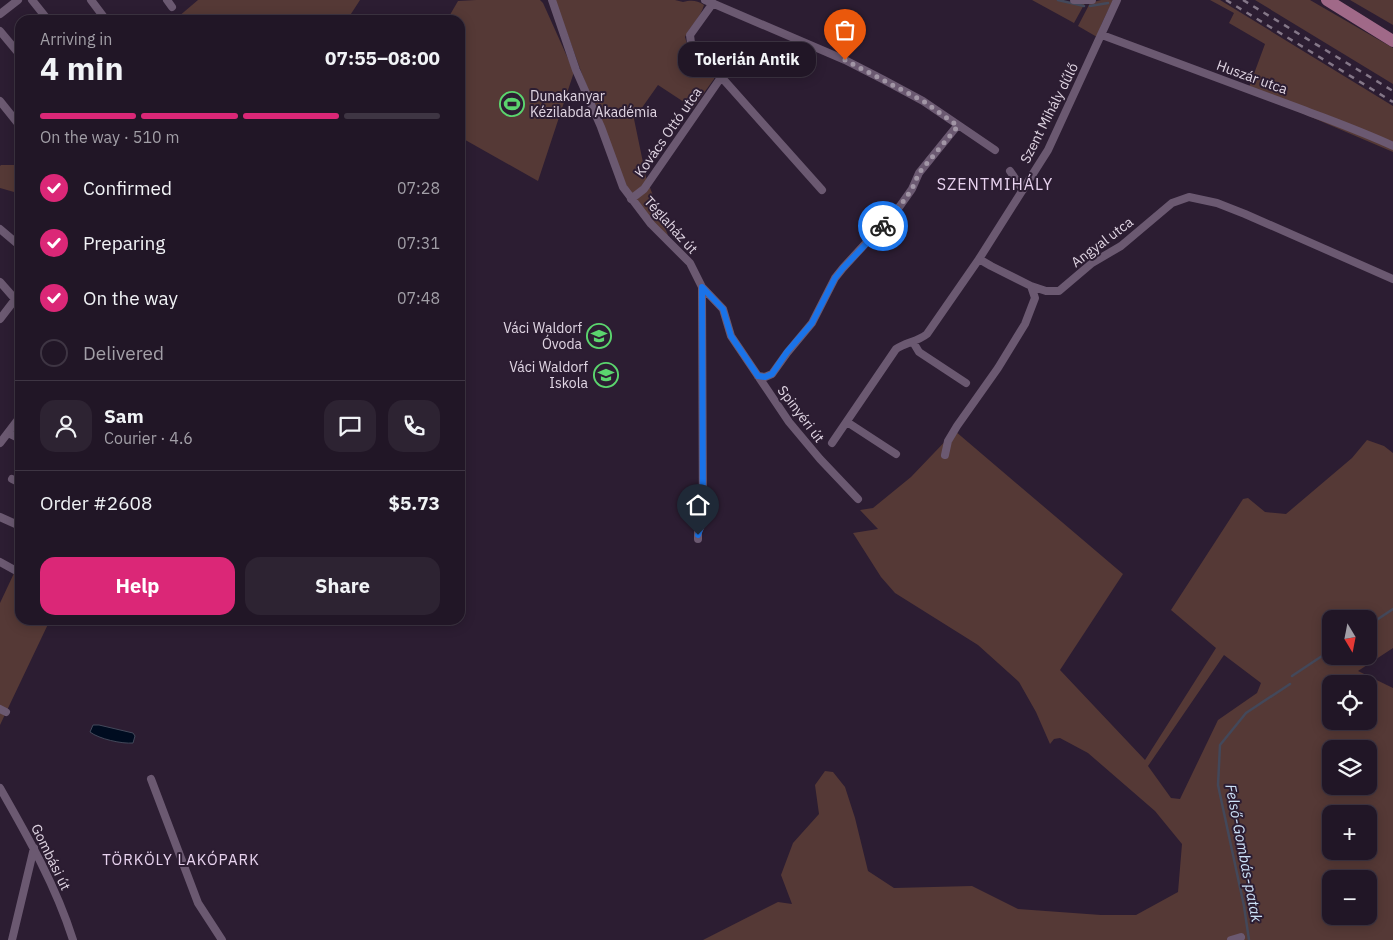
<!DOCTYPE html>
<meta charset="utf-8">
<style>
body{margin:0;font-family:"IBM Plex Sans",sans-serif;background:#2d2332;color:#f1f3f6;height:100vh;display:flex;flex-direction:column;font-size:19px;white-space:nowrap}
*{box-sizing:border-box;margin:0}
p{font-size:16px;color:#a29fa7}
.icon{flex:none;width:28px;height:28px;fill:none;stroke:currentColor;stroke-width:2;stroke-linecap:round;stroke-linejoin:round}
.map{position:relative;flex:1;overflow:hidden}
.details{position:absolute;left:15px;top:15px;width:450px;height:610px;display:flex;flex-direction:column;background:#211626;border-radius:15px;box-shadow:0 2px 12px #0003,0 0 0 1px #3e3543}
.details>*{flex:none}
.needle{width:32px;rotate:170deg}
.buttons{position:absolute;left:1322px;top:610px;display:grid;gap:10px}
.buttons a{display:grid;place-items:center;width:55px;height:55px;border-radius:10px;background:#211626;box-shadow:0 2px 12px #0003,0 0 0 1px #3e3543;font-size:25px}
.pin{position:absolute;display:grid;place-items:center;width:42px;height:42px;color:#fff;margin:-51px -21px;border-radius:50% 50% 50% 0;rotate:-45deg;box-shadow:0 0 5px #0007}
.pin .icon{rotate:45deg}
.courier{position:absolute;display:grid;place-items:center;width:50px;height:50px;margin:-25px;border:4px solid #1a73e8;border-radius:50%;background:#fff;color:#222;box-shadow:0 1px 6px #0007}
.bubble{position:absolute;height:35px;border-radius:15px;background:#211626;box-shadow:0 2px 12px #0003,0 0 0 1px #3e3543;font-size:16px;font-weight:800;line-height:35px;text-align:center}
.summary em{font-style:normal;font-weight:800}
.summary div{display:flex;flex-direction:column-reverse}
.summary{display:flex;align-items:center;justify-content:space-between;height:85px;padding:0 25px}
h1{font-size:32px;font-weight:800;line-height:38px}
.bar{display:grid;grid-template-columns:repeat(4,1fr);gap:8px 5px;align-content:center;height:60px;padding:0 25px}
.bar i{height:6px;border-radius:4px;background:#3e3543}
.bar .active{background:#db2777}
.bar p{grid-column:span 4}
.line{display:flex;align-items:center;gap:12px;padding:0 25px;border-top:1px solid #3e3543}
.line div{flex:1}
.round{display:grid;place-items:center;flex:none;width:52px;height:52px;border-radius:15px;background:#2d2332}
ol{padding:0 25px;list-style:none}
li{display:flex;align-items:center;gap:15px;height:55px}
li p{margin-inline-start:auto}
li .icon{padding:5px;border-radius:50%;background:#db2777;color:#fff;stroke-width:4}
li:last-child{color:#a29fa7}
li i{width:28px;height:28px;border:2px solid #3e3543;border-radius:50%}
.action{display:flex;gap:10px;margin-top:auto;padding:10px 25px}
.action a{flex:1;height:58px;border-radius:15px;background:#db2777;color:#fff;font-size:20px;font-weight:800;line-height:58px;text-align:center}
.action a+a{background:#2d2332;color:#f1f3f6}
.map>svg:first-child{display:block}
.green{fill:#553936;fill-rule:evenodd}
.water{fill:#000c20;stroke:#43485a}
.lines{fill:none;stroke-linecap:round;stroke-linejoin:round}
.stream{stroke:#43485a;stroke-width:2.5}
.street{stroke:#6b5971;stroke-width:8}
.primary{stroke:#a06988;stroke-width:12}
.rail{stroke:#847788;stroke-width:2.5;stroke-dasharray:6 6;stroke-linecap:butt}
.done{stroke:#a195a5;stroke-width:5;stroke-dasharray:0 9}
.route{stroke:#1a73e8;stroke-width:6}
.labels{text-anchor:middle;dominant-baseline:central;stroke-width:4;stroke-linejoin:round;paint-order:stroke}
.street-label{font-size:14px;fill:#e0d5e3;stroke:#2c1d32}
.poi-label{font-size:14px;fill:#e0d5e3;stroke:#2c1d32;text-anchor:end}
.water-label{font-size:15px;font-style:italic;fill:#cce1f7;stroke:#2c1d32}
.neighbourhood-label{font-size:15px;letter-spacing:1px;fill:#e8d3ef;stroke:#2c1d32}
.quarter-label{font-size:16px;letter-spacing:1px;fill:#e8d3ef;stroke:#2c1d32}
</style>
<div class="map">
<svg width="1393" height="940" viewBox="0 0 1393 940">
<rect width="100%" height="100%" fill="#2c1d32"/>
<path class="green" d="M 198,0 L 360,0 L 349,17 L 350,20 L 180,20 L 178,17 Z
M 476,0 L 540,0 L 543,3 L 574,72 L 538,181 L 460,137 L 460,20 L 447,20 L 458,1 Z
M 555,0 L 675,0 L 683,2 C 691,0 697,0 704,5 C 701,17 690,26 685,37 L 687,44 L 714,74 L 714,79 L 693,108 L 658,85 L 634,119 L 646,177 L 669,238 L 632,200 L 582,74 Z
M 1032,0 L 1061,0 L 1068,2 L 1085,3 L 1074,23 Z
M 1101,0 L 1113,0 L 1102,23 L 1097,37 L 1078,26 L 1090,3 Z
M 1210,0 L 1220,0 L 1393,106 L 1393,152 L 1248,90 L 1265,44 L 1229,23 L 1234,13 Z
M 1255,0 L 1310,0 L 1393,48 L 1393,84 Z
M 1350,0 L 1393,0 L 1393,25 Z
M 1,165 L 20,165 L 20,198 L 14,192 L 0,188 L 0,166 Z
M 955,431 L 1123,574 L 1060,670 L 1145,760 L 1216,648 L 1171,610 L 1243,499 L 1248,498 L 1265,512 L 1286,514 L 1352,458 L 1367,440 L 1384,446 L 1393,453 L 1393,648 L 1358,671 L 1393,688 L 1393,940 L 703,940 L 778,902 L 792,904 L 781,875 L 793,843 L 819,814 L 815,785 L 825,771 L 833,772 L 845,787 L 855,818 L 868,871 L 894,888 L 972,886 L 1018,909 L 1101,915 L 1136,915 L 1178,892 L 1182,844 L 1155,811 L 1088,753 L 1060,738 L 1054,739 L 1050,744 L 1036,712 L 1019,682 L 978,645 L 895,593 L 881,577 L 853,533 L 878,529 L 860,510 L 873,508 L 911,477 ZM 1331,619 L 1369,619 L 1369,656 L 1331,656 ZM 1224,655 L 1261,683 L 1257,693 L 1218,720 L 1180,799 L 1171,798 L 1148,766 ZM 1331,684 L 1369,684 L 1369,721 L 1331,721 ZM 1331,749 L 1369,749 L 1369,786 L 1331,786 ZM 1331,814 L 1369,814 L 1369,851 L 1331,851 ZM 1331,879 L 1369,879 L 1369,916 L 1331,916 Z
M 16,569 L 20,571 L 20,620 L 50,620 L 0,725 L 0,603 Z"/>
<path class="water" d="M 93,725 L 99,725 L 133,733 L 135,736 L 133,743 C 122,744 99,739 90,732 Z"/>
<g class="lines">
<path class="stream" d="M 1058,0 L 1084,6
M 1090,6 L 1108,3
M 1369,625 L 1393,609
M 1292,676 L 1331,650
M 1249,940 L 1244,906 L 1218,785 L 1220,745 L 1246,713 L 1290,684"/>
<path class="street" d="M 32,0 L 48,20
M 91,0 L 106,20
M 167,0 L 172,7
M 552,0 L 576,70 L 601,127 L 623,187 L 651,224 L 690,263 L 702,287 L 703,521 L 698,532 L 698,539
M 705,0 L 845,60 L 884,80 L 923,101 L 995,150
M 1074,0 L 1092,0
M 713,3 L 690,35 L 691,43 L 822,190
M 0,14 L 18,0
M 0,31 L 20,55
M 1102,35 C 1168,60 1235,84 1301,109 C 1332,121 1363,132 1393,146
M 0,101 L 20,126
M 1010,171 L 1023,190
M 631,199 L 644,189 L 722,76
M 0,229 L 20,246
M 0,282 L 15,299
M 1031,286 L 991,266 L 979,259 L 1048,150 L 1117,0
M 702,287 L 723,309 L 731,336 L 789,422 L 820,459 L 858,499
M 0,319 L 20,293
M 913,342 L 919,352 L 966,383
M 758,376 L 765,377 L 772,374 L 787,353 L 812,323 L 835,278 L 843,268 L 900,206 L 912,189 L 919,173 L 957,126
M 847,422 L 896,454
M 8,433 L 20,439
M 0,443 L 20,417
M 832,443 L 896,349 C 906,342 917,342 927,334 L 979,259
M 945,455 L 948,441 L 957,426 L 998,368 L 1025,324 L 1035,298 L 1031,286 L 1046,291 L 1059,291 L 1092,263 L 1121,246 L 1172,203 L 1189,197 L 1217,203 L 1245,214 L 1393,279
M 12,479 L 20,483
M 0,517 L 20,526
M 0,562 L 20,573
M 0,709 L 6,712
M 151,779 L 198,903 L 222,940
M 0,788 C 28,837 56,886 73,940
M 12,940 L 34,848
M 1231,940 L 1241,937"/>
<path class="primary" d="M 1327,0 L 1393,41"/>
<path class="rail" d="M 1226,0 L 1393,102
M 1243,0 L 1393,91"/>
</g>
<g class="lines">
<path class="done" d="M 845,60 L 923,101 L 958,126 L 919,173 L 912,189 L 900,206 L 883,226"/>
<path class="route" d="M 698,535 L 703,521 L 702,287 L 723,309 L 731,336 L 758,376 L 765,377 L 772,374 L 787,352 L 812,323 L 835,278 L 843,268 L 883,226"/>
</g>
<defs>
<symbol id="stadium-ring" viewBox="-11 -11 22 22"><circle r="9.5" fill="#2c1d32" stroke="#5bd56e" stroke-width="1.5"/><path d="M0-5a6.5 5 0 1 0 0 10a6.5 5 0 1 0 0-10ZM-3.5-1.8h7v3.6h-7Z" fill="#5bd56e"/></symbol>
<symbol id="school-ring" viewBox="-11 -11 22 22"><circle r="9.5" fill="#2c1d32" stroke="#5bd56e" stroke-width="1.5"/><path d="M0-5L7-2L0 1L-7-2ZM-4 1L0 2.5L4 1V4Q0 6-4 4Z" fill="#5bd56e"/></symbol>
</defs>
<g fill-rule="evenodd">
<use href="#stadium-ring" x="498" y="90" width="28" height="28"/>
<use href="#school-ring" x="585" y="322" width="28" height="28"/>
<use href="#school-ring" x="592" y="361" width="28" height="28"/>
</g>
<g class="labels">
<g class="street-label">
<text transform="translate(1252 77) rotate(20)">Huszár utca</text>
<text transform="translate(1049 113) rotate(-63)">Szent Mihály dűlő</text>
<text transform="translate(668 132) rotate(-55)">Kovács Ottó utca</text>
<text transform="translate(671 225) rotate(48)">Téglaház út</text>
<text transform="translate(1102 242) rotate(-37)">Angyal utca</text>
<text transform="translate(801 414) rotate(53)">Spinyéri út</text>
<text transform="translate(51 857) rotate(64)">Gombási út</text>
</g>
<g class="poi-label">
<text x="530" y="96" text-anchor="start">Dunakanyar<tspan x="530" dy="16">Kézilabda Akadémia</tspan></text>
<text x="582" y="328">Váci Waldorf<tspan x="582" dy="16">Óvoda</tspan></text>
<text x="588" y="367">Váci Waldorf<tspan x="588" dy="16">Iskola</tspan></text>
</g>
<g class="water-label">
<text transform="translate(1244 853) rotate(79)">Felső-Gombás-patak</text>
</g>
<g class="neighbourhood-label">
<text x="181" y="859">TÖRKÖLY LAKÓPARK</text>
</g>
<g class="quarter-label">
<text x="995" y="184">SZENTMIHÁLY</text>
</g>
</g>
</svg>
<div class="buttons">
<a><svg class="needle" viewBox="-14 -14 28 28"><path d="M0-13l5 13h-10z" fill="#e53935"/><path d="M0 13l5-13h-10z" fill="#a29fa7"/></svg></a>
<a><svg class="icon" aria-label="locate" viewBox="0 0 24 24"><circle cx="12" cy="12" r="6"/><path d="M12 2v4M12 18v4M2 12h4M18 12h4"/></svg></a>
<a><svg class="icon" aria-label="layers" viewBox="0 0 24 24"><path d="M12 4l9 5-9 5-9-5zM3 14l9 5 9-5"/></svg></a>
<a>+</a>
<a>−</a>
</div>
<div class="pin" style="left:845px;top:60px;background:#ea580c"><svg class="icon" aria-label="bag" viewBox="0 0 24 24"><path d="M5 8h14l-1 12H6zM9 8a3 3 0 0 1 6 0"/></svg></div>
<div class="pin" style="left:698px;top:535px;background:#1f2937"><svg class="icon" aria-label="home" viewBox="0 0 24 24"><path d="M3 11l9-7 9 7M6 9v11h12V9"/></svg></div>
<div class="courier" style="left:883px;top:226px"><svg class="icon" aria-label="bike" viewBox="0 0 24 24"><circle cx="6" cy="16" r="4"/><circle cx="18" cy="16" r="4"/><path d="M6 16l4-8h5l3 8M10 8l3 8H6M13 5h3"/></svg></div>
<div class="bubble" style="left:678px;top:42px;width:138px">Tolerián Antik</div>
<section class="details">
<div class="summary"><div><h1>4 min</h1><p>Arriving in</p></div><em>07:55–08:00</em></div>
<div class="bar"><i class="active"></i><i class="active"></i><i class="active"></i><i></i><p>On the way · 510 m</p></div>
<ol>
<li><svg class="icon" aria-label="check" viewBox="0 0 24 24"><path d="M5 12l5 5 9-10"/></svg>Confirmed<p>07:28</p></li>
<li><svg class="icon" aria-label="check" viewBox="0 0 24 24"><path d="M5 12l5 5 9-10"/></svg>Preparing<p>07:31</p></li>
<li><svg class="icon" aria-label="check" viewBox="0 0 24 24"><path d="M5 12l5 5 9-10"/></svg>On the way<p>07:48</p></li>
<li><i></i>Delivered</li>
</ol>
<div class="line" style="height:90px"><a class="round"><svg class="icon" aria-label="person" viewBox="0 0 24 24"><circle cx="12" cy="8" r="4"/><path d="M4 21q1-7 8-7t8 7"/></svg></a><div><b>Sam</b><p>Courier · 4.6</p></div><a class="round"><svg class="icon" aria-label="chat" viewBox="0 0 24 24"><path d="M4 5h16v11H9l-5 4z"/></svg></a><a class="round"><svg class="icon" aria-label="phone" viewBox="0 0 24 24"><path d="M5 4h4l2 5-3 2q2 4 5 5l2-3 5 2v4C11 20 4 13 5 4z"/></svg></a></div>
<div class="line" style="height:65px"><div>Order #2608</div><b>$5.73</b></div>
<div class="action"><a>Help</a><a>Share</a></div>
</section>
</div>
